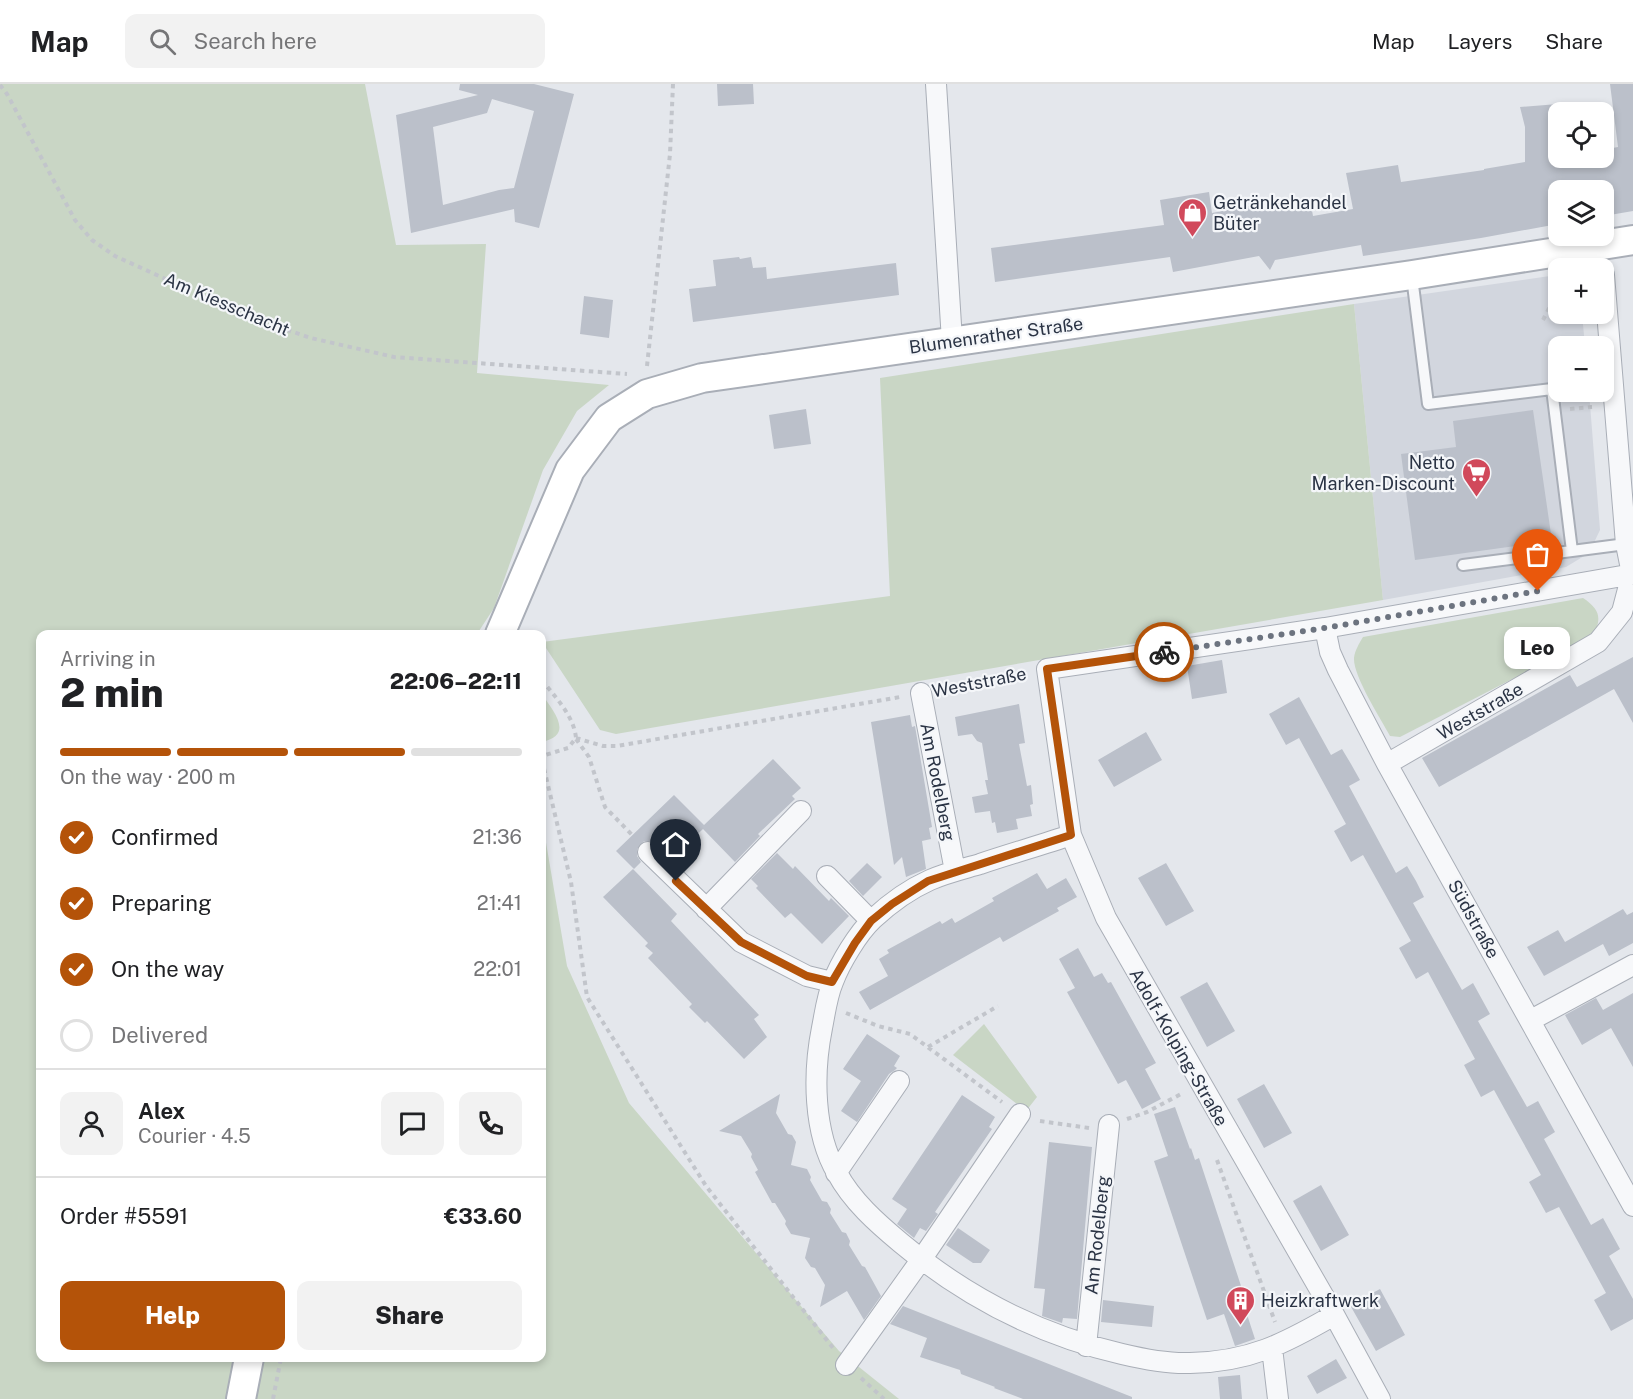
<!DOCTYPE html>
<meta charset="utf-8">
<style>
body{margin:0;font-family:"Public Sans",sans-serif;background:#f2f2f2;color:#202124;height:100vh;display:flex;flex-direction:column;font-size:22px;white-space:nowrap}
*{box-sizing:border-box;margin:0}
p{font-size:20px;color:#757577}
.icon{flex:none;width:33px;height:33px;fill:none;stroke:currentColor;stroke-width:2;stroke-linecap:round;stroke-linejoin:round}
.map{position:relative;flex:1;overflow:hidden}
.side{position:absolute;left:36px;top:546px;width:510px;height:732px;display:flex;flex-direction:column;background:#fff;border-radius:12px;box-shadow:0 3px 9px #0003}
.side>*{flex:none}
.buttons{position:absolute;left:1548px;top:18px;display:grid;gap:12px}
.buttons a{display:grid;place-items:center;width:66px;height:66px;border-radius:12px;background:#fff;box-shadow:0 3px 9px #0003;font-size:30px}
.pin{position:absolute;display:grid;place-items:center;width:51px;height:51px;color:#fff;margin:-62px -26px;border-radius:50% 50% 50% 0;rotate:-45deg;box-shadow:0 0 6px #0007}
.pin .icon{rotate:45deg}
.courier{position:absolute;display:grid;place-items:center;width:60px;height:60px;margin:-30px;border:4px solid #b45309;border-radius:50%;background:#fff;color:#222;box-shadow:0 2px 8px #0007}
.bubble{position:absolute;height:42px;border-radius:12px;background:#fff;box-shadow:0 3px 9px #0003;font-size:20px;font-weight:800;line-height:42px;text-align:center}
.head em{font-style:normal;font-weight:800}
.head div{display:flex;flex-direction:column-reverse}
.head{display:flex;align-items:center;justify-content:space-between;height:102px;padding:0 24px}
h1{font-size:39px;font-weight:800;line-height:45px}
.bar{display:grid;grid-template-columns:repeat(4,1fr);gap:9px 6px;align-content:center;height:72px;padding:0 24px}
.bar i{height:8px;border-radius:4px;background:#e0e0e0}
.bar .on{background:#b45309}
.bar p{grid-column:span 4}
.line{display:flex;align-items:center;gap:15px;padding:0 24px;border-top:2px solid #e0e0e0}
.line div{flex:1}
.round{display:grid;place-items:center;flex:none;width:63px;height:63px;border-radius:12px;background:#f2f2f2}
ol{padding:0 24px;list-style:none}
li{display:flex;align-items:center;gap:18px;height:66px}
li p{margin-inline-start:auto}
li .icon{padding:6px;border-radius:50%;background:#b45309;color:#fff;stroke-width:4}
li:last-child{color:#757577}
li i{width:33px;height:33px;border:3px solid #e0e0e0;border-radius:50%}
.primary-button{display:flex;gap:12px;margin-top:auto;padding:12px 24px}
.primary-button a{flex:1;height:69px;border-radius:12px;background:#b45309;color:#fff;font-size:24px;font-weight:800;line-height:69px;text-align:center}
.primary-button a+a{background:#f2f2f2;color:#202124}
header{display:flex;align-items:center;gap:36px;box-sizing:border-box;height:84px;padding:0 30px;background:#fff;border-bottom:2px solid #e0e0e0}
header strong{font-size:28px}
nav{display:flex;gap:33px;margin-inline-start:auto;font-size:21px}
.search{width:420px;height:54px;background:#f2f2f2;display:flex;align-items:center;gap:15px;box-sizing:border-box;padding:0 21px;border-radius:12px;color:#757577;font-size:22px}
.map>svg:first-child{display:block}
.built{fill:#d2d6de}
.green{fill:#c9d6c5}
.building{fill:#bbc0ca;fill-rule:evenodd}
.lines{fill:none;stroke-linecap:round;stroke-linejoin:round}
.lane-casing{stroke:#a9aeb7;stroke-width:14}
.street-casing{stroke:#a9aeb7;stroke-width:22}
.secondary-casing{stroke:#a9aeb7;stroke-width:32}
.path{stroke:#c2c5cb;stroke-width:4;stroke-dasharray:4.5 4.5;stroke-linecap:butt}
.lane{stroke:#f7f8fa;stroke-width:10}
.street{stroke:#f7f8fa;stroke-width:20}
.secondary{stroke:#fff;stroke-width:28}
.done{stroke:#6c737f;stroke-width:6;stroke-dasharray:0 10.8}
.route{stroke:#b45309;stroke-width:8}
.labels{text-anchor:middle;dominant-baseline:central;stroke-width:4.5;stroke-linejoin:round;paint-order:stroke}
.poi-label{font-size:18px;fill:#2b3445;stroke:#f4f6f9;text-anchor:start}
.street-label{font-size:18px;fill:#2b3445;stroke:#f4f6f9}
</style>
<header>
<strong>Map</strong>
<div class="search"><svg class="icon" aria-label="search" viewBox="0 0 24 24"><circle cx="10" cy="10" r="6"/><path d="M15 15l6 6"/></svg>Search here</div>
<nav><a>Map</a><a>Layers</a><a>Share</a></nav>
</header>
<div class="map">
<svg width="1633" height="1315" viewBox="0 0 1633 1315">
<rect width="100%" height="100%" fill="#e4e7ec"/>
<path class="built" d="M 1557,191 L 1558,230 L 1582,230 L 1585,262 L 1558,262 L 1558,308 L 1589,308 L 1600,446 L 1589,469 L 1566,483 L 1383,516 L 1354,220 Z"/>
<path class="green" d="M 0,0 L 365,0 L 396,161 L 486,160 L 477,289 L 609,301 L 577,327 L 543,386 L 494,524 L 477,550 L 40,550 L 40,1274 L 542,1274 L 542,735 L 567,882 L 629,1019 L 839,1267 L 899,1315 L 0,1315 Z
M 1354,220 L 1383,516 L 616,650 L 600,646 L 542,558 L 890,512 L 880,294 Z
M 1583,514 C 1601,526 1602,535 1592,554 L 1400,653 L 1390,652 C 1381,635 1353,592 1354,574 C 1355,566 1359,560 1363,553 Z
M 542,610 C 553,627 575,651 542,658 Z
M 984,940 L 1037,1013 L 1026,1027 L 953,971 Z"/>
<path class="building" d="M 460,0 L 534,0 L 574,10 L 539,144 L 515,138 L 514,125 L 411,149 L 396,31 L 478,11 L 459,6 ZM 492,15 L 534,27 L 514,104 L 499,106 L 443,121 L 433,43 L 487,29 Z
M 717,0 L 753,0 L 754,20 L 718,22 Z
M 1610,0 L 1633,0 L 1633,127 L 1604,132 L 1604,106 L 1558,106 L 1558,140 L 1481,154 L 1363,172 L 1361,161 L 1275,176 L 1270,186 L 1259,172 L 1173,188 L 1170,173 L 995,198 L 991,164 L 1164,141 L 1160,116 L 1209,108 L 1212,129 L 1291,114 L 1293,124 L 1311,121 L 1313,132 L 1353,125 L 1346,89 L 1398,81 L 1401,98 L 1484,86 L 1484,85 L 1525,78 L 1525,43 L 1520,23 L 1558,20 L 1558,74 L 1608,74 L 1607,65 L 1618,63 Z
M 739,173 L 740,175 L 751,173 L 753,184 L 766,183 L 767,195 L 896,179 L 899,211 L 693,238 L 689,205 L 716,202 L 713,176 Z
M 584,212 L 613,216 L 609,254 L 580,250 Z
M 806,325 L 811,360 L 774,365 L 769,331 Z
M 1533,326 L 1552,457 L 1415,476 L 1401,370 L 1456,363 L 1453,337 Z
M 1633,573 L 1633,639 L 1614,605 L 1439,703 L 1422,674 L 1570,591 L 1577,603 Z
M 1222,576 L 1227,609 L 1192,615 L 1187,582 Z
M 1299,613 L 1331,671 L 1342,665 L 1351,680 L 1360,696 L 1349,702 L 1396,789 L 1407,782 L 1416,797 L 1424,813 L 1413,819 L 1462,906 L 1473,899 L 1490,930 L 1478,937 L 1527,1023 L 1538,1017 L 1555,1048 L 1544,1055 L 1591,1141 L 1603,1134 L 1620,1165 L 1609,1172 L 1633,1215 L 1633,1235 L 1611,1247 L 1594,1216 L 1606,1209 L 1559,1123 L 1546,1129 L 1529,1098 L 1541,1091 L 1494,1006 L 1481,1013 L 1464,981 L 1475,975 L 1428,888 L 1416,895 L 1399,864 L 1411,857 L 1363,771 L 1351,778 L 1334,747 L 1346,740 L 1299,654 L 1286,661 L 1269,630 Z
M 1019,620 L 1025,659 L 1019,660 L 1027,702 L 1031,701 L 1033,720 L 1030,721 L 1032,732 L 1016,735 L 1018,745 L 997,749 L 995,738 L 992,739 L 990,727 L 975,729 L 972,713 L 988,710 L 985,696 L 988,696 L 982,659 L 977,657 L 972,650 L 958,652 L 955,633 Z
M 910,631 L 912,643 L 915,642 L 932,743 L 929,744 L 931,755 L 922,757 L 926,785 L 906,793 L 902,773 L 894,781 L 871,638 Z
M 1146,648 L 1162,676 L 1114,703 L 1098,676 Z
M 773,675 L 801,704 L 792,712 L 795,715 L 758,750 L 760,752 L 735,778 L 703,745 L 684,763 L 681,760 L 672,769 L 662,758 L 658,761 L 651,757 L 644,757 L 637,765 L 637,772 L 641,778 L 634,785 L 616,767 L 674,711 L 704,741 Z
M 777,769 L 793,785 L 795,782 L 829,817 L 831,814 L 849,832 L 822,860 L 791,829 L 785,834 L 756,804 L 758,802 L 751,795 Z
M 867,779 L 882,793 L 863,812 L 849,797 Z
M 1166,779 L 1194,827 L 1166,842 L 1138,794 Z
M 633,785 L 677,830 L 671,837 L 759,931 L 754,935 L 767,953 L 744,975 L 707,937 L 705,939 L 689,923 L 692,920 L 648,874 L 653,869 L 645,862 L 648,859 L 603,813 Z
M 1037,789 L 1047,805 L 1066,794 L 1077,813 L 1057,824 L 1059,827 L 1003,858 L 1000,853 L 870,926 L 859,908 L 888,892 L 879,875 L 889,869 L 887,866 L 940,837 L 942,840 L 952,834 L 955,839 L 994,817 L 992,814 Z
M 1623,825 L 1627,831 L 1633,828 L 1633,859 L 1609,872 L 1603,860 L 1544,892 L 1527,863 L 1558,846 L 1565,858 Z
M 1078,864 L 1094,893 L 1102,889 L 1108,899 L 1111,898 L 1156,979 L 1145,985 L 1161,1015 L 1142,1025 L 1126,996 L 1118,1000 L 1067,908 L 1075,904 L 1059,875 Z
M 1207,898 L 1235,947 L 1207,963 L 1180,913 Z
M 1633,909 L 1633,983 L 1611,944 L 1582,961 L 1565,931 L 1596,914 L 1603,926 Z
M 867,950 L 900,972 L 894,982 L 897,984 L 895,986 L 889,990 L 857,1038 L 841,1027 L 861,997 L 843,985 Z
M 1264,1000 L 1292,1049 L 1264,1064 L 1237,1015 Z
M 780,1010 L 776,1029 L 788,1050 L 792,1051 L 796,1058 L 791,1081 L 807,1085 L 811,1093 L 810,1096 L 822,1117 L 827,1118 L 831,1125 L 830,1129 L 842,1148 L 846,1149 L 850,1157 L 849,1161 L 862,1182 L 865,1183 L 881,1212 L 864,1236 L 847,1207 L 820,1223 L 825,1201 L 815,1184 L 811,1183 L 805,1174 L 810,1154 L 791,1150 L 785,1140 L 786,1137 L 775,1119 L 772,1119 L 755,1088 L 758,1086 L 751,1073 L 752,1070 L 741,1052 L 719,1047 Z
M 962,1011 L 995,1033 L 989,1043 L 992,1045 L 935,1128 L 938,1130 L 926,1147 L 920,1144 L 914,1154 L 897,1140 L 907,1125 L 892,1115 Z
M 1175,1023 L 1190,1065 L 1191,1064 L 1195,1076 L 1199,1074 L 1244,1211 L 1241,1212 L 1255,1255 L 1235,1262 L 1224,1230 L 1207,1236 L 1154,1077 L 1168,1072 L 1154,1030 Z
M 1049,1058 L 1092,1063 L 1077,1235 L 1063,1234 L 1062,1239 L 1042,1232 L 1045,1205 L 1034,1204 Z
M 1321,1101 L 1349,1151 L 1321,1167 L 1293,1117 Z
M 958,1144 L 990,1166 L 981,1179 L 973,1179 L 946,1161 Z
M 1380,1205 L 1405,1251 L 1376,1267 L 1350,1221 Z
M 1103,1216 L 1154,1222 L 1152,1243 L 1101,1238 Z
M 903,1222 L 1132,1313 L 1132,1315 L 1023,1315 L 994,1304 L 995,1303 L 961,1290 L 960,1286 L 920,1273 L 927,1254 L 890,1240 Z
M 1336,1275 L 1347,1294 L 1317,1310 L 1307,1292 Z
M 1240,1291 L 1242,1315 L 1220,1315 L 1218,1293 Z"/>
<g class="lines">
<defs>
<path id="lane" d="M 1412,193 L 1428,320 L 1552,305 L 1572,467 L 1626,460
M 1463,481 L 1572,467"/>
<path id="street" d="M 936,0 L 952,257
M 1325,544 L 1330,568 L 1338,586 L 1387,680 L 1633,1122
M 921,609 L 955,787
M 1387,680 L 1598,558 L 1622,528 L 1632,490 L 1626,460 L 1604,191
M 1071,751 C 1041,761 1010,770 980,780 C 963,785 946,789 930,796 C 910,805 888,821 873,835 C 858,849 840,879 833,898 C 827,912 825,929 822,944 C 813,989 813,1048 837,1089 C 852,1117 877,1139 901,1159 C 966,1213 1039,1251 1122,1270 C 1143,1275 1168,1280 1190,1279 C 1249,1278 1284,1260 1334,1231
M 648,768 L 741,858 L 807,892 L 832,898
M 827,792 L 871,837
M 706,825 L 801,727
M 1531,936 L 1633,881
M 836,1089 L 899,997
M 1086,1262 L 1109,1041
M 1272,1264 L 1278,1315
M 846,1281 L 921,1176 L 1020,1030
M 1380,1315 L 1331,1225 L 1106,834 L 1071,751 L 1047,585 L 1325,544 L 1633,490"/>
<path id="secondary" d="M 500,550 L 570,386 L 609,334 L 647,310 L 702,294 L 1412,191 L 1633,156
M 241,1315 L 249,1274"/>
</defs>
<use href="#lane" class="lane-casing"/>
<use href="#street" class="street-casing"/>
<use href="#secondary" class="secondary-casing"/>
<path class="path" d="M 0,1 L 7,10 L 75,136 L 92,156 L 115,172 L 249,233 L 311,254 L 394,273 L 627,290
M 1543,236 L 1558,207
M 647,282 L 670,70 L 673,0
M 1570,325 L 1592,323
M 542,596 C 555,613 574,632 576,654 L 568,664 L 542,672
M 943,605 L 1027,589
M 576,654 L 603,662 L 617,662 L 900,613
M 576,655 L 589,673 L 605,723 L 634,753
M 542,676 L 571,798 L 587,913 L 706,1102 L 833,1264
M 846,929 L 878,942 L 910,950 L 1002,1018
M 928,963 L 998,922
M 1127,1035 L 1147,1028 L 1183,1009
M 1040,1037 L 1089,1044
M 1217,1076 L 1275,1238
M 861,1294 L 884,1315
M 273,1315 L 281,1274"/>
<use href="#lane" class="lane"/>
<use href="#street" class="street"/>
<use href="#secondary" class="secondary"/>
</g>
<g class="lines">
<path class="done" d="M 1164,568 L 1325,544 L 1538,507"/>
<path class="route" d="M 676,797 L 741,858 L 807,892 L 832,898 L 855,859 L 871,837 L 892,820 L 928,797 L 1071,751 L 1047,585 L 1164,568"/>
</g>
<defs>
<symbol id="shop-pin" viewBox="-11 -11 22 30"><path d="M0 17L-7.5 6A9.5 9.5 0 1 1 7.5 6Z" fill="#d1495b" stroke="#f4f6f9"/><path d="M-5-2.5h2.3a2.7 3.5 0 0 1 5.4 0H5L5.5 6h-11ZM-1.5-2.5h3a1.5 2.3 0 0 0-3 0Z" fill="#fff"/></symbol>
<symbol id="supermarket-pin" viewBox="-11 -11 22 30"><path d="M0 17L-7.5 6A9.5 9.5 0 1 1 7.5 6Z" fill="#d1495b" stroke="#f4f6f9"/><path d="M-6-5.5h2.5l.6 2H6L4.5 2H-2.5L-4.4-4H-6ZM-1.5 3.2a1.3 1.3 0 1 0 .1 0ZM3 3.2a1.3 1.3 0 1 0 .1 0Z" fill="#fff"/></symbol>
<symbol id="building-pin" viewBox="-11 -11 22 30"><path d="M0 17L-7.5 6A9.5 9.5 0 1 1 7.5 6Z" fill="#d1495b" stroke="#f4f6f9"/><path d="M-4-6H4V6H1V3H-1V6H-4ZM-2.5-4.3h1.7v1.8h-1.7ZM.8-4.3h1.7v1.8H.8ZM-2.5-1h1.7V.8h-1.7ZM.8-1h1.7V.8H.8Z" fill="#fff"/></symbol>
</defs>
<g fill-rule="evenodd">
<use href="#shop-pin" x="1176" y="112" width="33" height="45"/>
<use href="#supermarket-pin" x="1460" y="372" width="33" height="45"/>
<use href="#building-pin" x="1224" y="1200" width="33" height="45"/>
</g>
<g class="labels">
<g class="poi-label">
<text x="1213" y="118">Getränkehandel<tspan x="1213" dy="21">Büter</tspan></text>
<text x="1455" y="378" text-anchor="end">Netto<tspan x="1455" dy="21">Marken-Discount</tspan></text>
<text x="1261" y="1216">Heizkraftwerk</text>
</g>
<g class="street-label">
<text transform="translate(227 220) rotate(23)">Am Kiesschacht</text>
<text transform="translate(996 251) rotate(-8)">Blumenrather Straße</text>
<text transform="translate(979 598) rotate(-11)">Weststraße</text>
<text transform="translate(1480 627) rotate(-30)">Weststraße</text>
<text transform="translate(938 698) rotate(79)">Am Rodelberg</text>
<text transform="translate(1474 835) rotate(61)">Südstraße</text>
<text transform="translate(1179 963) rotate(60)">Adolf-Kolping-Straße</text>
<text transform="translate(1097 1151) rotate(-84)">Am Rodelberg</text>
</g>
</g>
</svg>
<div class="buttons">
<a><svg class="icon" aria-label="locate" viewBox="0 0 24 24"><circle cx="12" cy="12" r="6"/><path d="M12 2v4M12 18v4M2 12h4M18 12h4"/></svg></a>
<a><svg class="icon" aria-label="layers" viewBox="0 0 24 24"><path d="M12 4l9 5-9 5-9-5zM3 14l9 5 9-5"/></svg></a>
<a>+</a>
<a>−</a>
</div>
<div class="pin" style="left:1538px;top:507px;background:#ea580c"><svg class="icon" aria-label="bag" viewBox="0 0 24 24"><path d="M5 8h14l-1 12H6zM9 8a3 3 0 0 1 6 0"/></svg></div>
<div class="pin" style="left:676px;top:797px;background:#1f2937"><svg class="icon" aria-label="home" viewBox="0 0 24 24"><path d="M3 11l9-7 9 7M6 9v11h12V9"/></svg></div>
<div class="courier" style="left:1164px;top:568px"><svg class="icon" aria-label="bike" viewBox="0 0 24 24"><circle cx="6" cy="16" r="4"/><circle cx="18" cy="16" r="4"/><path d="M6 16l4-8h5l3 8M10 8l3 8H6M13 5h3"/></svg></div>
<div class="bubble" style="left:1504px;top:543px;width:66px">Leo</div>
<section class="side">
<div class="head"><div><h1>2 min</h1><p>Arriving in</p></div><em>22:06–22:11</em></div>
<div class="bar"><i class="on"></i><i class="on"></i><i class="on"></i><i></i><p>On the way · 200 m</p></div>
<ol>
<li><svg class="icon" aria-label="check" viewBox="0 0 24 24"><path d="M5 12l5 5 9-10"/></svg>Confirmed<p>21:36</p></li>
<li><svg class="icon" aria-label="check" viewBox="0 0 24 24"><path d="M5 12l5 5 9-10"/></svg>Preparing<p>21:41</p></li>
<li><svg class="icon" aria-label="check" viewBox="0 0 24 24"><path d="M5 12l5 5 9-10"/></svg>On the way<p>22:01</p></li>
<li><i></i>Delivered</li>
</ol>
<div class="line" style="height:108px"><a class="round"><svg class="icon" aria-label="person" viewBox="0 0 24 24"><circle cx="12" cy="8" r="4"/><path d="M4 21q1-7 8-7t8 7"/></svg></a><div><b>Alex</b><p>Courier · 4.5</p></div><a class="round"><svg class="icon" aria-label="chat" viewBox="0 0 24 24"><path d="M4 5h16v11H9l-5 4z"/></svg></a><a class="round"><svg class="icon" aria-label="phone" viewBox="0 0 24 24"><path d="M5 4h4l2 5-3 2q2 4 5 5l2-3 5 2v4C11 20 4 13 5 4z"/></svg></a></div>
<div class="line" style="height:78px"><div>Order #5591</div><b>€33.60</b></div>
<div class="primary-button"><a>Help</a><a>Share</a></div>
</section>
</div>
